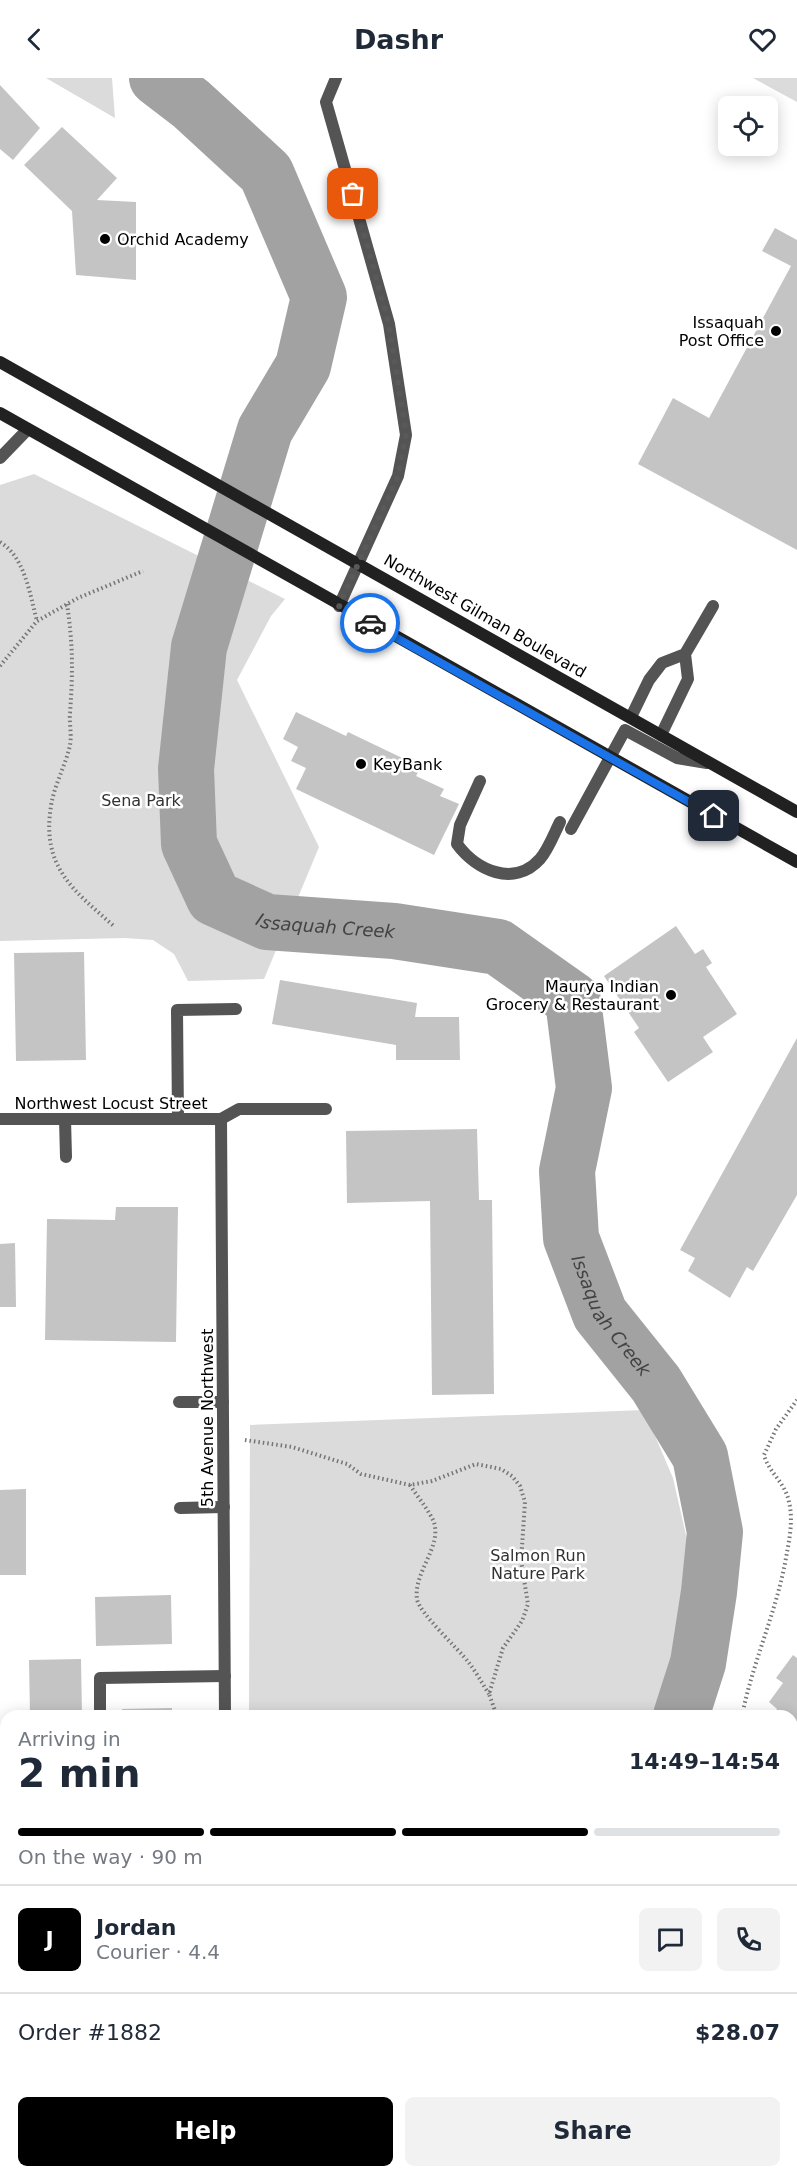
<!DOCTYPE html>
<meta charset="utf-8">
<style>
body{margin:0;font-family:"DejaVu Sans",sans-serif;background:#f2f2f3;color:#1f2937;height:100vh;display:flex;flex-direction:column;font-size:22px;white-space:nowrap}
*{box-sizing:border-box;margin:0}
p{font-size:20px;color:#747a83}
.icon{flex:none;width:33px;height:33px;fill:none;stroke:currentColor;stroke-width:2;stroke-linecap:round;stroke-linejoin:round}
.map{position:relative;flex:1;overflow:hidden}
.sheet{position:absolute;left:0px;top:1632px;width:798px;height:468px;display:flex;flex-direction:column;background:#fff;border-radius:18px 18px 0 0;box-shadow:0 3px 15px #0003}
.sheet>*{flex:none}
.tools{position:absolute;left:718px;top:18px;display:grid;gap:12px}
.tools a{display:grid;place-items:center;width:60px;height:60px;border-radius:9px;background:#fff;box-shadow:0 3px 15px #0003;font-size:30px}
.pin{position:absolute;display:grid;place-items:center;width:51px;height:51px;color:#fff;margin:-26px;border-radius:12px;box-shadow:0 3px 9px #0006}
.courier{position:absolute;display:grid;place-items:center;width:60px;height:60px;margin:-30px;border:4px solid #1a73e8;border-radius:50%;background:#fff;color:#222;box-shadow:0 2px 8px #0007}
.overview em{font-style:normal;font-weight:800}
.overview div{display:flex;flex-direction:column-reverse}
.overview{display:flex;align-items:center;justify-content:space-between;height:102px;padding:0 18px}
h1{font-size:39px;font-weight:800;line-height:45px}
.bar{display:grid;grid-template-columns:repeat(4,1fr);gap:9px 6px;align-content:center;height:72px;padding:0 18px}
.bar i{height:8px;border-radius:4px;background:#e0e1e3}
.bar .current{background:#000}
.bar p{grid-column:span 4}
.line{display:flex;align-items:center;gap:15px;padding:0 18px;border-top:2px solid #e0e1e3}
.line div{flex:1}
.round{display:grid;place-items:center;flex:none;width:63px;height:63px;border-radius:9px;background:#f2f2f3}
.button{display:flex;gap:12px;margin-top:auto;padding:12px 18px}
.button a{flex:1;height:69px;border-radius:9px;background:#000;color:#fff;font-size:24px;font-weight:800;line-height:69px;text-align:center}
.button a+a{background:#f2f2f3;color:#1f2937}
header{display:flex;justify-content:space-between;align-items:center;height:78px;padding:0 18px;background:#fff;font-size:27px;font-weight:800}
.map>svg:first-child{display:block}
.green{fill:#dbdbdb}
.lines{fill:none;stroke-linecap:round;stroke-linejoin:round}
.river{stroke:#a2a2a2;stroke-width:56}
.building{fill:#c4c4c4}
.path{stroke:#767676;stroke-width:4;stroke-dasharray:1.5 3;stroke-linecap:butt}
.lane{stroke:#545454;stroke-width:12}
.street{stroke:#545454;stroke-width:12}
.secondary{stroke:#212121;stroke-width:12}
.done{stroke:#595959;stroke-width:6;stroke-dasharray:0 10.8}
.route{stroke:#1a73e8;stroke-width:8}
.poi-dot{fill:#000;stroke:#fff;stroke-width:2}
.labels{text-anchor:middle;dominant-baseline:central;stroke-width:5;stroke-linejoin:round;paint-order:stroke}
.poi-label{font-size:16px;fill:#000;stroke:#fff;text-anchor:start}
.street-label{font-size:16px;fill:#000;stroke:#fff}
.park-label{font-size:16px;fill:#323232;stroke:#fff}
.water-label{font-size:18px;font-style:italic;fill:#434343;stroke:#fff}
</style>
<header><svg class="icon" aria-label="back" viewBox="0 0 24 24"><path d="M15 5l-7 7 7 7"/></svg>Dashr<svg class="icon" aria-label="heart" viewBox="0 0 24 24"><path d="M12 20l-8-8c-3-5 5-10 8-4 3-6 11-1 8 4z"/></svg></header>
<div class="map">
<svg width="797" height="2100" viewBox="0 0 797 2100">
<rect width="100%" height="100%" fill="#fff"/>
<path class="green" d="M 46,0 L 112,0 L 115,40 Z
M 753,0 L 797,0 L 797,24 Z
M 34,396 L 285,521 L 271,538 L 237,602 L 319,769 L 264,901 L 188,903 L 174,876 L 153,862 L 125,860 L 0,863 L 0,407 Z
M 644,1332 L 673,1400 L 691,1479 L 684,1575 L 663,1638 L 249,1638 L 250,1347 Z
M 792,2071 L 797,2076 L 797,2100 L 547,2100 L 547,2094 L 792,2094 Z"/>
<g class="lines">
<g class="river">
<path id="s1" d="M 157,0 L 191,26 L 266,95 L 319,219 L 303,288 L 265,352 L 199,569 L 186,691 L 189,766 L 214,820 L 267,844 L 394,853 L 498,869 L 573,922 L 584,1010 L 567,1093 L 571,1160 L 600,1236 L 656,1306 L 700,1378 L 715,1454 L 709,1514 L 698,1585 L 681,1638"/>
<path d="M 792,2052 L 797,2058"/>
</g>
</g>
<path class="building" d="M 0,7 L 40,50 L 13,82 L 0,71 Z
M 62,49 L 117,100 L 97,122 L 136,124 L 136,202 L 76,197 L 72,133 L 24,87 Z
M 775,150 L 797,162 L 797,472 L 638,386 L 673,320 L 709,340 L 791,188 L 762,173 Z
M 296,634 L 346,658 L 348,654 L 421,689 L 416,698 L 444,711 L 440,718 L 459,726 L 434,777 L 296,711 L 306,690 L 291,683 L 298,669 L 283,661 Z
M 676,848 L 695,876 L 703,871 L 712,885 L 706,889 L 737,936 L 703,959 L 713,974 L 668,1004 L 634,954 L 639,950 L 604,898 Z
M 84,874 L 86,982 L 16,983 L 14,875 Z
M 280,902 L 417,925 L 415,939 L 459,939 L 460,982 L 396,982 L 396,967 L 272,946 Z
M 797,960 L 797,1117 L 753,1193 L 747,1189 L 730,1220 L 688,1193 L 695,1180 L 680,1172 Z
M 477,1051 L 479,1122 L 492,1122 L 494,1316 L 432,1317 L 430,1123 L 347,1125 L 346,1053 Z
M 116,1129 L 178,1129 L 176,1264 L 45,1262 L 47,1141 L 115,1142 Z
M 15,1165 L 16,1229 L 0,1229 L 0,1166 Z
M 26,1411 L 26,1497 L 0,1497 L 0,1412 Z
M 171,1517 L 172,1566 L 96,1568 L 95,1519 Z
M 793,1577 L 797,1580 L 797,1699 L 792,1695 L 792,1638 L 772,1638 L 777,1631 L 769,1624 L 783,1605 L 776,1600 Z
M 81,1581 L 82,1638 L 30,1638 L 29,1582 Z
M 172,1630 L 172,1638 L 122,1638 L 122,1631 Z
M 120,2094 L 174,2094 L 174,2099 L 120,2100 Z
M 289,2094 L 358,2094 L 358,2100 L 290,2100 Z
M 397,2094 L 473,2094 L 473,2100 L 397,2100 Z"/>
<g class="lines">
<path class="path" d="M 0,464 C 25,479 30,517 37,543
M 67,526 C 73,567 73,593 70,635 C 69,645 72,656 70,667 C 66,687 54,707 51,728 C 41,789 74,813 115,849
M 0,588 L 37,543 L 78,520 L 143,493
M 245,1362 L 292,1369 L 347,1386 L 361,1396 L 410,1407 L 432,1403 L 476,1386 L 501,1391 L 512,1398 L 520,1408 L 525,1424 L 521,1483 L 528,1526 L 522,1543 L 503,1570 L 489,1616 L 497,1638
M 410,1407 C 417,1418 427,1430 433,1442 C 444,1467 413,1494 417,1521 C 419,1535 458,1570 469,1585 C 476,1594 482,1605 489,1616
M 742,1638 C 753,1582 778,1531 787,1474 C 790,1459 793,1440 789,1424 C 785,1404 769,1395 764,1377 L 776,1351 L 797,1322
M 792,1726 L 797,1726"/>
<path class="lane" d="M 336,0 L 326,24 L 389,246 L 406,357 L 398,398 L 339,528
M 0,380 L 28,351
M 631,639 L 649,602 L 662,585 L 685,576
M 661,657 L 688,601 L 685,576 L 713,528
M 480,703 L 460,747 L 457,766 C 476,792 514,810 540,781 C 548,772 554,756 560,744
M 571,751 L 625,652 L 677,680 L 707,685
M 65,1041 L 66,1079
M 178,1041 L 177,932 L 236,931
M 221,1041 L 239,1031 L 326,1031
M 179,1324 L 223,1324
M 180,1430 L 224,1429
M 100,1638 L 100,1600 L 225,1598"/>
<path class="street" d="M 0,1041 L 221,1041 L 225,1638
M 792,1875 L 797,1874
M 0,1955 L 6,1954
M 227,2094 L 227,2100
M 529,2094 L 529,2100"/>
<path class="secondary" d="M 0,284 L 797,734
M 0,335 L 797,784"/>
</g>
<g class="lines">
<path class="done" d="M 353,116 L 389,246 L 406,357 L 398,398 L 339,528 L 370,545"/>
<path class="route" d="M 370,545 L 714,738"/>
</g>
<g class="poi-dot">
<circle cx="105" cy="161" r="6"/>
<circle cx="776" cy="253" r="6"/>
<circle cx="361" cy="686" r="6"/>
<circle cx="671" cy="917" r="6"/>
</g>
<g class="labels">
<g class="poi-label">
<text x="117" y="161">Orchid Academy</text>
<text x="764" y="244" text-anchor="end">Issaquah<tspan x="764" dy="18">Post Office</tspan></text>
<text x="373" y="686">KeyBank</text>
<text x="659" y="908" text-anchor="end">Maurya Indian<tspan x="659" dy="18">Grocery &amp; Restaurant</tspan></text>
</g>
<g class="street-label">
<text transform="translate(485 538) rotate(30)">Northwest Gilman Boulevard</text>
<text x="111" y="1025">Northwest Locust Street</text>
<text transform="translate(207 1340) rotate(-90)">5th Avenue Northwest</text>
</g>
<g class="park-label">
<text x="141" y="722">Sena Park</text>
<text x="538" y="1477">Salmon Run<tspan x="538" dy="18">Nature Park</tspan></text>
</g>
<g class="water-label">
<text stroke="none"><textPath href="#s1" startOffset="1026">Issaquah Creek</textPath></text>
<text stroke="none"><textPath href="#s1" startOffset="1620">Issaquah Creek</textPath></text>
</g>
</g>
</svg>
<div class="tools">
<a><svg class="icon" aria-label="locate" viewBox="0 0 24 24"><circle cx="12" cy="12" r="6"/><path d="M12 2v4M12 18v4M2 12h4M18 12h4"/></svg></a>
</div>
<div class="pin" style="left:353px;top:116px;background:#ea580c"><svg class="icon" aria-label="bag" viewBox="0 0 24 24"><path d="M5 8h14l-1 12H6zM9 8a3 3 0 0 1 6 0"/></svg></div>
<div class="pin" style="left:714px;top:738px;background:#1f2937"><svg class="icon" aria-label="home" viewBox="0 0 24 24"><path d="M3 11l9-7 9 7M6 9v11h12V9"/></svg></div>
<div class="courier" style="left:370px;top:545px"><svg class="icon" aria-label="car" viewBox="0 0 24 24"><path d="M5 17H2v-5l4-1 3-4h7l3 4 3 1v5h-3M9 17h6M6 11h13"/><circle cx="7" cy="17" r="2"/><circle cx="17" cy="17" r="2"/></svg></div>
<section class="sheet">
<div class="overview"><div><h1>2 min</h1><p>Arriving in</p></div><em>14:49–14:54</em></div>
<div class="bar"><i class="current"></i><i class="current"></i><i class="current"></i><i></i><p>On the way · 90 m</p></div>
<div class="line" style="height:108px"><b class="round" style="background:#000;color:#fff">J</b><div><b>Jordan</b><p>Courier · 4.4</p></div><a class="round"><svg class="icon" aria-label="chat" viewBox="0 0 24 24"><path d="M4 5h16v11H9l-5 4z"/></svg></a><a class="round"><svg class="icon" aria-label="phone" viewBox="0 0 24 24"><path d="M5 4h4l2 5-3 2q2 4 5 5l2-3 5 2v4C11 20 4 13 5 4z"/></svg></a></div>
<div class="line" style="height:78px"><div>Order #1882</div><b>$28.07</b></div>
<div class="button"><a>Help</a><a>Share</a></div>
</section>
</div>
